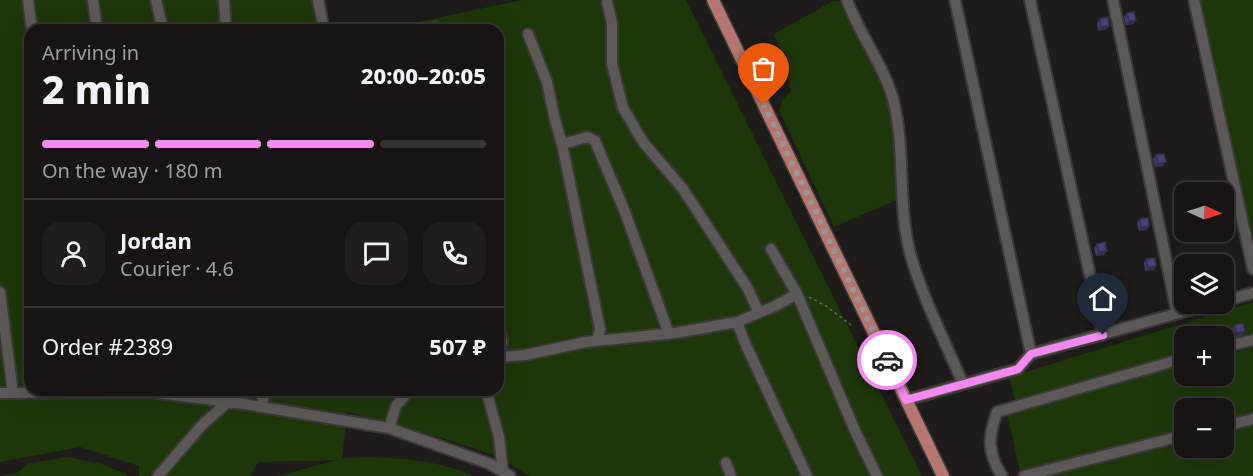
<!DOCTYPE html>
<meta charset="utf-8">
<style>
body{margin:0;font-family:"Noto Sans",sans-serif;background:#1f1e1c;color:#f1f3f6;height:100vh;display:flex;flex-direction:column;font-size:22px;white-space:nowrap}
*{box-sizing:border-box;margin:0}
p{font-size:20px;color:#9e9fa0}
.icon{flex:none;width:33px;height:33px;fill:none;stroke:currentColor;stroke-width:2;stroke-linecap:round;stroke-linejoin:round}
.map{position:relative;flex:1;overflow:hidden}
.panel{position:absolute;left:24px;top:24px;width:480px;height:372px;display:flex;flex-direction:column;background:#161513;border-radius:18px;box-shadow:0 6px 24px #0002,0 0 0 2px #353433}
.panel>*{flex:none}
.needle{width:39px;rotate:93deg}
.controls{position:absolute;left:1174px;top:182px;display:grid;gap:12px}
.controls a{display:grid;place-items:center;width:60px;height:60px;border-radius:12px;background:#161513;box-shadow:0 6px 24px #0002,0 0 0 2px #353433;font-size:30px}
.pin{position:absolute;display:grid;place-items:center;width:51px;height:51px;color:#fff;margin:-62px -26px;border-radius:50% 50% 50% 0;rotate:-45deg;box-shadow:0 0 6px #0007}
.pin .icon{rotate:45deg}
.courier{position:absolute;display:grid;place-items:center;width:60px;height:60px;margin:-30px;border:4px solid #f489f0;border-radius:50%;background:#fff;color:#222;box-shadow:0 2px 8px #0007}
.head em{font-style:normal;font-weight:800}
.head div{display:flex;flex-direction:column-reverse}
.head{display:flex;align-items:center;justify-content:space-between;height:102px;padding:0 18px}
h1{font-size:39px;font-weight:800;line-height:45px}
.bar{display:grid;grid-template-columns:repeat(4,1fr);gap:9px 6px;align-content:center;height:72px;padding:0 18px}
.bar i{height:8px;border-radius:4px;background:#353433}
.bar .current{background:#f489f0}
.bar p{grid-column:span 4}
.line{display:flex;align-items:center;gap:15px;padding:0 18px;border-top:2px solid #353433}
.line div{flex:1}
.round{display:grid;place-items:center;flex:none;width:63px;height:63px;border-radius:18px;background:#1f1e1c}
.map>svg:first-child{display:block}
.green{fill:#1d360a}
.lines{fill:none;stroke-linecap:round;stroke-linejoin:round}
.minor-casing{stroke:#3b3937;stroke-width:14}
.major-casing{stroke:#3b3937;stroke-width:15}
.path{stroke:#686663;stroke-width:1.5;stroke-dasharray:3 3;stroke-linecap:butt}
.minor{stroke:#5b5855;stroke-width:10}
.major{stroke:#b57570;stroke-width:12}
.wall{fill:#3f3965}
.shaded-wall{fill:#332e52}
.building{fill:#494275;stroke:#332e52;stroke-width:1.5}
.done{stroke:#999794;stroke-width:6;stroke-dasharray:0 10.8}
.route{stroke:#f489f0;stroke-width:8}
</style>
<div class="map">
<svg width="1253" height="476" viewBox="0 0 1253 476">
<rect width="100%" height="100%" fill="#1e1c19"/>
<path class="green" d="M 0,0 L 321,0 L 329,30 L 30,30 L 30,390 L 498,390 L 498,30 L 380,30 L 522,0 L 686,0 L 922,476 L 529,476 L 498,456 L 435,436 L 347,412 L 342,459 C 377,455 440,459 472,476 L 278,476 L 337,460 L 258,462 L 250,476 L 139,476 L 139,466 L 80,447 L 0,462 Z
M 1198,0 L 1253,0 L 1253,260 Z
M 833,1 L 843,2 L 889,96 L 896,131 L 899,199 L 834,227 L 779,110 L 783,99 L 791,91 L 785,64 L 774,34 Z
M 1253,302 L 1253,338 L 1224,345 L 1224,336 L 1185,336 L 1185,356 L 1016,403 L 1009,377 Z
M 1253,348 L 1253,414 L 1224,421 L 1224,408 L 1185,408 L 1185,431 L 1020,472 L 1007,412 L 1185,365 L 1185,375 L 1224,375 L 1224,354 Z
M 1253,423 L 1253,476 L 1037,476 L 1185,440 L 1185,447 L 1224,447 L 1224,430 Z
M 68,457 L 102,464 L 126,474 L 126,476 L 0,476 L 17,473 L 29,463 Z"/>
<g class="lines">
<defs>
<path id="minor" d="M 28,0 L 32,30
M 93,0 L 97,30
M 156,0 L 163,30
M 224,0 L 226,30
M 318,0 L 324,30
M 847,0 C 859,34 883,64 893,99 C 906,149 897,202 910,253 C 922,297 945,341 963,384
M 955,0 L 1031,354
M 1030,0 L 1103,335
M 1113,0 L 1177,313
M 1194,0 L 1253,269
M 607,2 L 612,23 L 612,64 L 623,108 L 643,142 L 683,189 L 748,289 L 759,313
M 435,27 L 435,30
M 528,34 L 547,82 L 555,120 L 562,144 L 600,329 L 597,341
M 562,144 L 588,137 L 595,141 L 625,212 L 669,334
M 771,249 L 797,294 L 856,433 L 877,476
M 0,292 L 13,393
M 797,294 L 775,306 L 737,322 L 745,343 L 807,476
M 1224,301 L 1253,293
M 498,322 L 502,342 L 498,352
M 1224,347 L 1253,340
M 498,357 L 525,355 L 586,342 L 675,333 L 737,322
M 486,390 L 499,437 L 503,472
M 0,393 L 149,392 L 238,403 L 389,428 L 490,464 L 510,476
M 906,400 L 1018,369 L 1031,354 L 1215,303
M 262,407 L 264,390
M 1224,426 L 1253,419
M 389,428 L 396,406 L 410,390
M 726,463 L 731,476
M 158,476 L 203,424 L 228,402
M 1002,476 C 987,452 988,437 997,412 L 1185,358
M 1024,476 L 1185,435"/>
<path id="major" d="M 713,0 L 943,476"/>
</defs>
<use href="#minor" class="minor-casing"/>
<use href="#major" class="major-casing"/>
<path class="path" d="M 809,297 L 826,306 L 851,325"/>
<use href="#minor" class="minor"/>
<use href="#major" class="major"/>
</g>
<path class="wall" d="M 1127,13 L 1136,20 L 1133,24 L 1126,25 L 1124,17 Z
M 1100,19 L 1109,26 L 1107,29 L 1098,31 L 1097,23 Z
M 1156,155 L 1163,166 L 1155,167 L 1153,159 Z
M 1140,219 L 1147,230 L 1139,231 L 1137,223 Z
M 1097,244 L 1104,255 L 1096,256 L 1094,248 Z
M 1146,259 L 1154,270 L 1145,271 L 1144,263 Z
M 1103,284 L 1110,294 L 1102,296 L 1100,288 Z
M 1235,325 L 1242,335 L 1234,337 L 1232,329 Z"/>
<path class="shaded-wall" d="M 1136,20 L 1133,24 L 1126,25 L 1129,21 Z
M 1109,26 L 1107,29 L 1098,31 L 1101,27 Z
M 1166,162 L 1163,166 L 1155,167 L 1158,164 Z
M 1149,226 L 1147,230 L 1139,231 L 1141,227 Z
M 1107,251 L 1104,255 L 1096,256 L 1099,252 Z
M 1156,266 L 1154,270 L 1145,271 L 1148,268 Z
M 1112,290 L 1110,294 L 1102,296 L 1105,292 Z
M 1245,331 L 1242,335 L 1234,337 L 1236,333 Z"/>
<path class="building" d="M 1134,12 L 1136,20 L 1129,21 L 1127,13 Z
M 1108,17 L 1109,26 L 1101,27 L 1100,19 Z
M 1164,154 L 1166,162 L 1158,164 L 1156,155 Z
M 1148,218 L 1149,226 L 1141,227 L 1140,219 Z
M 1105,242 L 1107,251 L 1099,252 L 1097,244 Z
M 1155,258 L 1156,266 L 1148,268 L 1146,259 Z
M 1111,282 L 1112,290 L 1105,292 L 1103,284 Z
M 1243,323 L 1245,331 L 1236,333 L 1235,325 Z"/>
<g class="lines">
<path class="done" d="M 764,105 L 887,360"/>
<path class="route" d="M 887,360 L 906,400 L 1018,369 L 1031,354 L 1103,335"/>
</g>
</svg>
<div class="controls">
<a><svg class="needle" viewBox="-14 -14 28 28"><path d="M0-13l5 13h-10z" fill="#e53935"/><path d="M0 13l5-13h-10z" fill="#9e9fa0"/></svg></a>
<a><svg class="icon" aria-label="layers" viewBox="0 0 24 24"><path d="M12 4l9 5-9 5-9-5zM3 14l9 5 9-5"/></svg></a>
<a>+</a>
<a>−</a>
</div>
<div class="pin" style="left:764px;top:105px;background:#ea580c"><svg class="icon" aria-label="bag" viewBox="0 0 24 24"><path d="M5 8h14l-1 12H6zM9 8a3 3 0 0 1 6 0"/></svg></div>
<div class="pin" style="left:1103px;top:335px;background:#1f2937"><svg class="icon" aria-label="home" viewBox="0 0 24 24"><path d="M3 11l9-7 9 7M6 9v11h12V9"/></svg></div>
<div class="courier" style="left:887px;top:360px"><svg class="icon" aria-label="car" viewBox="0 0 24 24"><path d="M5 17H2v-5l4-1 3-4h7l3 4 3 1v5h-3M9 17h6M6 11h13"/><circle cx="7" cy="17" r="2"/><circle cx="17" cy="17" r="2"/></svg></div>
<section class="panel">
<div class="head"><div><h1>2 min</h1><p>Arriving in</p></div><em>20:00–20:05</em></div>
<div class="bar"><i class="current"></i><i class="current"></i><i class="current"></i><i></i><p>On the way · 180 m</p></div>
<div class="line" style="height:108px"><a class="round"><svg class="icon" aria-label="person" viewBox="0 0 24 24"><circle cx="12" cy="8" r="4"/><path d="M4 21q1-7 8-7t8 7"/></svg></a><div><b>Jordan</b><p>Courier · 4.6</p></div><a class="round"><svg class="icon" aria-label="chat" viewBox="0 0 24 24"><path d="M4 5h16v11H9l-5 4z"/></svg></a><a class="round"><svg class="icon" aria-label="phone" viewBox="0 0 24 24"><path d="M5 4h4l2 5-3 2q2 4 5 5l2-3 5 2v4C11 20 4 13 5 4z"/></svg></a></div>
<div class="line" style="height:78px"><div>Order #2389</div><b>507 ₽</b></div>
</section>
</div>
